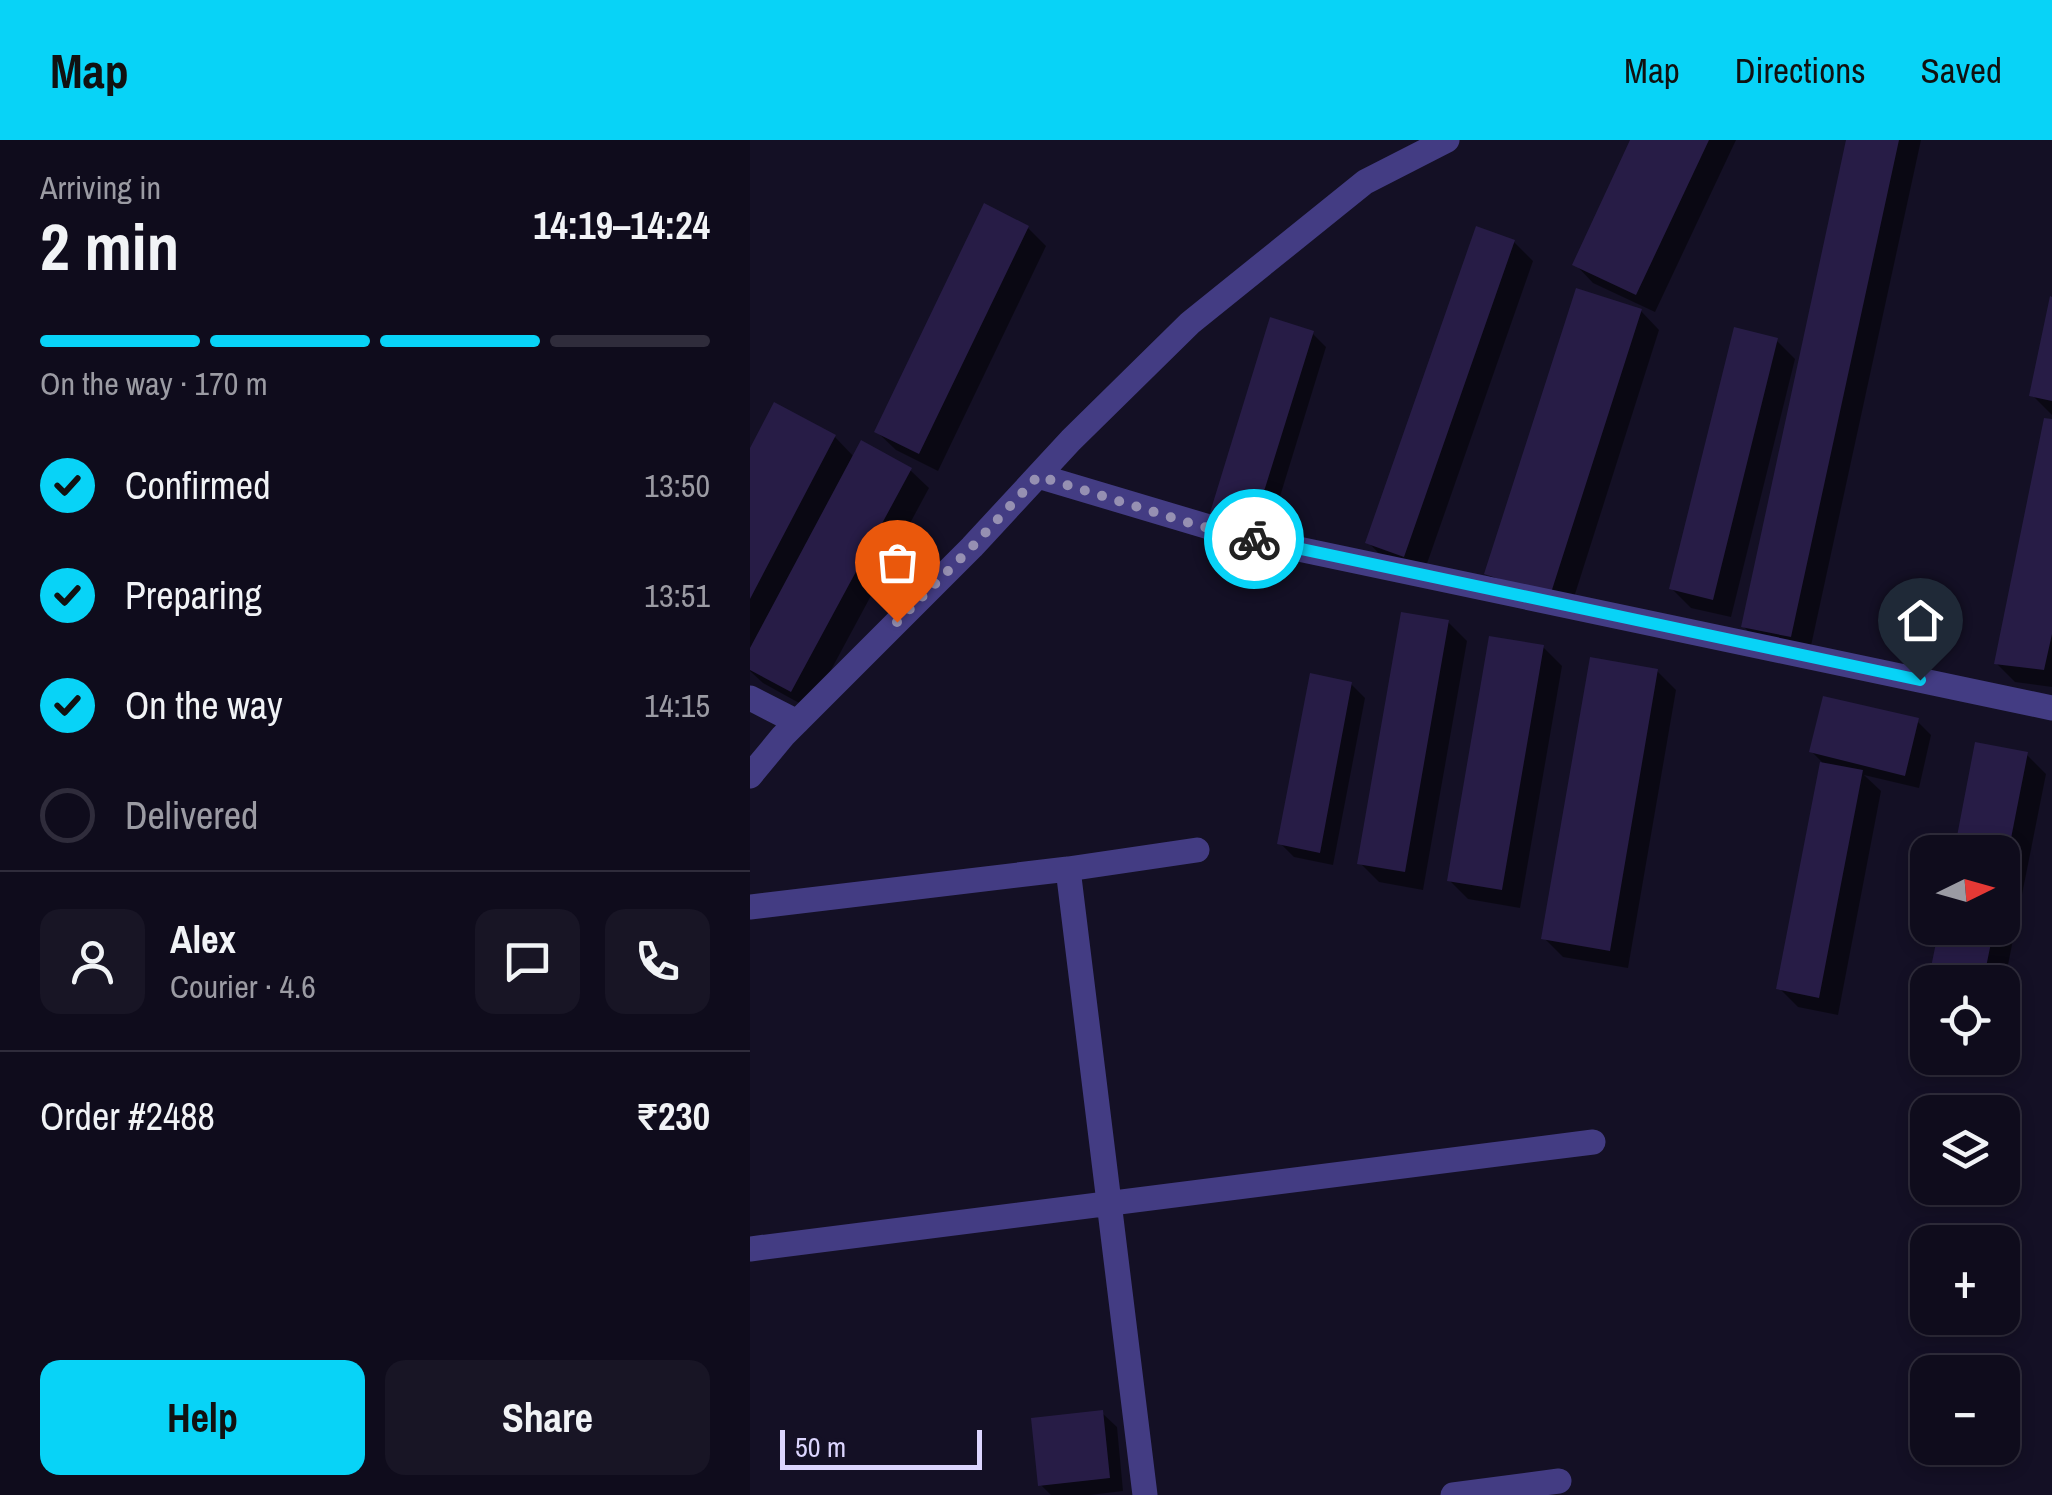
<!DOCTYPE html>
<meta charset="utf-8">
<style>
body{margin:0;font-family:"Archivo Narrow",sans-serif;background:#181525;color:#f1f3f6;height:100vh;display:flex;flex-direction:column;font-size:38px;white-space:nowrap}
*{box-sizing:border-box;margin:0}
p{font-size:32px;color:#9b9ba3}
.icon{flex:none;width:55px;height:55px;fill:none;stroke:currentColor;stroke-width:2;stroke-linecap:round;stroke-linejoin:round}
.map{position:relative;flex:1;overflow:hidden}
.drawer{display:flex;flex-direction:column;background:#0f0c1c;width:750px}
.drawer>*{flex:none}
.needle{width:65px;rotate:85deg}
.buttons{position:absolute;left:1160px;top:695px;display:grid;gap:20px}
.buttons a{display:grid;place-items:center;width:110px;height:110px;border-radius:20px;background:#0f0c1c;box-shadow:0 5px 15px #0003,0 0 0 2px #2f2c3b;font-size:50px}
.scale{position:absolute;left:30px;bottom:25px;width:202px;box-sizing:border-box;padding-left:10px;border:5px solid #dcd5fe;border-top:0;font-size:28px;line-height:35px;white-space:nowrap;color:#dcd5fe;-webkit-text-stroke:8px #141025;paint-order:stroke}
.pin{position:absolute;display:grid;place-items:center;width:85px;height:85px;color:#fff;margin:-102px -42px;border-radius:50% 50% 50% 0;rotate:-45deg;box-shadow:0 0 10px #0007}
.pin .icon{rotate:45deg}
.courier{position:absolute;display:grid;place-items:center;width:100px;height:100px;margin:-50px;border:8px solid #08d3f7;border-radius:50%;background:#fff;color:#222;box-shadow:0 2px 12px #0007}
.overview em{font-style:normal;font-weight:800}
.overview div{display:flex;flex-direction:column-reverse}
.overview{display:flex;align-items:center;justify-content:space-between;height:170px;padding:0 40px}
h1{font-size:65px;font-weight:800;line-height:75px}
.bar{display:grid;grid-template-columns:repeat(4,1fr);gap:15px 10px;align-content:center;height:120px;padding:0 40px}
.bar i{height:12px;border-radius:8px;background:#2f2c3b}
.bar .selected{background:#08d3f7}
.bar p{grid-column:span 4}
.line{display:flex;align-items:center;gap:25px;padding:0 40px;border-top:2px solid #2f2c3b}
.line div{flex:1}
.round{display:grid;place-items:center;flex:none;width:105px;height:105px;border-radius:20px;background:#181525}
ol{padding:0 40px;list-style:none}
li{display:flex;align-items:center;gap:30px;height:110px}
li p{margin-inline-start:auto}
li .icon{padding:10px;border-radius:50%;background:#08d3f7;color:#111;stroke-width:4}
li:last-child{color:#9b9ba3}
li i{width:55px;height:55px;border:5px solid #2f2c3b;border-radius:50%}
.primary-button{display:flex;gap:20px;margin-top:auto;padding:20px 40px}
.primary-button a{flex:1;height:115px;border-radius:20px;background:#08d3f7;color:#111;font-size:40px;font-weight:800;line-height:115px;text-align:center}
.primary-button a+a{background:#181525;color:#f1f3f6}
header{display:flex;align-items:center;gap:60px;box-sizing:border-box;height:140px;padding:0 50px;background:#08d3f7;color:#111}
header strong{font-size:48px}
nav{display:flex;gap:55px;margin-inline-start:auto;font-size:35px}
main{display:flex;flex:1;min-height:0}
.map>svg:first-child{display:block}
.shadow{fill:#0007}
.building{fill:#271c46}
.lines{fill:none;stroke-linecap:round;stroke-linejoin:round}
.minor{stroke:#433c83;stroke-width:25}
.done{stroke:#9690b2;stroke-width:10;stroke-dasharray:0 18}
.route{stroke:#08d3f7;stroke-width:12}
</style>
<header>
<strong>Map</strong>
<nav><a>Map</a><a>Directions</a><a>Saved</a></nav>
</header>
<main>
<section class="drawer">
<div class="overview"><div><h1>2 min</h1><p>Arriving in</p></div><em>14:19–14:24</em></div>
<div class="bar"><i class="selected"></i><i class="selected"></i><i class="selected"></i><i></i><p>On the way · 170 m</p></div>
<ol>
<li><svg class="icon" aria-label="check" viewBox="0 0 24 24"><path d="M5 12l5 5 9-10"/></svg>Confirmed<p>13:50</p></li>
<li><svg class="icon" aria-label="check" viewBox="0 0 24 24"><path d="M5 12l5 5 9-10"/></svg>Preparing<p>13:51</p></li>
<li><svg class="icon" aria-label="check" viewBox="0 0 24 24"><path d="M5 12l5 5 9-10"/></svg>On the way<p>14:15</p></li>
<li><i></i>Delivered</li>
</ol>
<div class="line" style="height:180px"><a class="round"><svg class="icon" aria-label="person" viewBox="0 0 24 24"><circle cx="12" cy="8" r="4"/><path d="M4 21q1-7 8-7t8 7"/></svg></a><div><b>Alex</b><p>Courier · 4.6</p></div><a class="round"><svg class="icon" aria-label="chat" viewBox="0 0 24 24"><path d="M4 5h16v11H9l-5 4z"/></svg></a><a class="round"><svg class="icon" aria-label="phone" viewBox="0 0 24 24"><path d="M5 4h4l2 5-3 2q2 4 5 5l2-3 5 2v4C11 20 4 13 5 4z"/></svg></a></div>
<div class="line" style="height:130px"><div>Order #2488</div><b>₹230</b></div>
<div class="primary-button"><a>Help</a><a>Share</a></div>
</section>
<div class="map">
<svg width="1302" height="1355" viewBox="0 0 1302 1355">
<rect width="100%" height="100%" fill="#141025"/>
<path class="shadow" d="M 883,0 L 986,0 L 905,172 L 843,143 L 825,124 Z
M 1099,0 L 1171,0 L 1059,515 L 1012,505 L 993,486 Z
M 278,88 L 296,106 L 188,331 L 146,310 L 127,292 Z
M 764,102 L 783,121 L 673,435 L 636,421 L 618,402 Z
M 1302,161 L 1302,275 L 1282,255 Z
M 891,171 L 909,190 L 819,473 L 756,452 L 737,434 Z
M 562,193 L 576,207 L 516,402 L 461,376 Z
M 1026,200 L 1045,219 L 981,477 L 941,468 L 922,449 Z
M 1302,282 L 1302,547 L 1265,542 L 1247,524 Z
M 85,297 L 105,318 L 160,330 L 179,348 L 60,569 L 13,543 L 0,531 L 0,313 Z
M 698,482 L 717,501 L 673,750 L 629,742 L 610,723 Z
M 793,507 L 812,526 L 770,768 L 718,759 L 699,740 Z
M 907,531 L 926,550 L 878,828 L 813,817 L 794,798 Z
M 601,544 L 615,558 L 583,725 L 544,717 L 530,703 Z
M 1167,581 L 1181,595 L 1169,648 L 1114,635 L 1131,651 L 1088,875 L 1048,867 L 1029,848 L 1072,622 L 1062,612 Z
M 1227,605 L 1277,615 L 1296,634 L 1252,855 L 1252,842 L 1181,842 L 1191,788 L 1252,788 L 1252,712 L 1206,712 Z
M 352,1273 L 367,1287 L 373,1351 L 340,1355 L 301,1355 L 291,1345 Z"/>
<path class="building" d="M 880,0 L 959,0 L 886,155 L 822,125 Z
M 1096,0 L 1149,0 L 1041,497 L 991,487 Z
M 234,63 L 279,86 L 169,314 L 124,292 Z
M 726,86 L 765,100 L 654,417 L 615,403 Z
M 826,148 L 892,169 L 800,456 L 734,434 Z
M 1300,156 L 1302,157 L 1302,261 L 1279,256 Z
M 520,177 L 564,191 L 502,390 L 459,376 Z
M 984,187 L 1028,198 L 963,460 L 919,449 Z
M 24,262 L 86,295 L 0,459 L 0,308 Z
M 1294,278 L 1302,279 L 1302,494 L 1294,530 L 1244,524 Z
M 111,300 L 162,328 L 41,552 L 0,530 L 0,508 Z
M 651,472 L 699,480 L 655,732 L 607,724 Z
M 739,496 L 794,505 L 752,750 L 697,741 Z
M 840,517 L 908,529 L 860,811 L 791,799 Z
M 560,533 L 602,542 L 570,713 L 527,704 Z
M 1073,556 L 1169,578 L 1155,636 L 1059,612 Z
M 1225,602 L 1278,612 L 1254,734 L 1252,734 L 1252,712 L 1204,712 Z
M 1070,622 L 1113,630 L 1069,858 L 1026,849 Z
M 1189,788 L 1244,788 L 1233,842 L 1178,842 Z
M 1176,855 L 1178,855 L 1178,880 L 1171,879 Z
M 353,1270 L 360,1338 L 288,1346 L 281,1278 Z"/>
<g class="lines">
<path class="minor" d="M 288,336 L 496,398 L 1302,568
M 0,558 L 47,582
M 0,636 L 33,596 L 222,407 L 321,300 L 440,183 L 615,42 L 697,0
M 318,729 L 395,1355
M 0,767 L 318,729 L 447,710
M 0,1109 L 843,1002
M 703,1355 L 809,1341"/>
</g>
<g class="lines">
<path class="done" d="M 147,482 L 222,407 L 288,336 L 446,385 L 504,399"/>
<path class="route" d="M 504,399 L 1170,540"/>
</g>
</svg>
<div class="buttons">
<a><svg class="needle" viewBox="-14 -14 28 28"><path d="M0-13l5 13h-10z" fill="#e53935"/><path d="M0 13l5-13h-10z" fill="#9b9ba3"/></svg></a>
<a><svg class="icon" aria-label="locate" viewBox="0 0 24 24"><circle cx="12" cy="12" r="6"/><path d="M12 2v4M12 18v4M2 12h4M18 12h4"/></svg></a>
<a><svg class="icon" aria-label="layers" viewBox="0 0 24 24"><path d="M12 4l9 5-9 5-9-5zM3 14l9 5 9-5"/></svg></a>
<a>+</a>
<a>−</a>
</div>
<div class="scale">50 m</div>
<div class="pin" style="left:147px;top:482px;background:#ea580c"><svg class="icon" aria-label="bag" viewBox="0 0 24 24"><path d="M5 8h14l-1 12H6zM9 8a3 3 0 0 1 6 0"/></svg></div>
<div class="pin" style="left:1170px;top:540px;background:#1f2937"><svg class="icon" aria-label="home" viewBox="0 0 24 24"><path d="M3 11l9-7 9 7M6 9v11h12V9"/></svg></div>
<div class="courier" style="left:504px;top:399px"><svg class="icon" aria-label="bike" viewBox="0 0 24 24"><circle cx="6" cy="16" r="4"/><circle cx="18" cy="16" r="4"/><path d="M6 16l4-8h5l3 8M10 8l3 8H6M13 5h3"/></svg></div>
</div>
</main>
